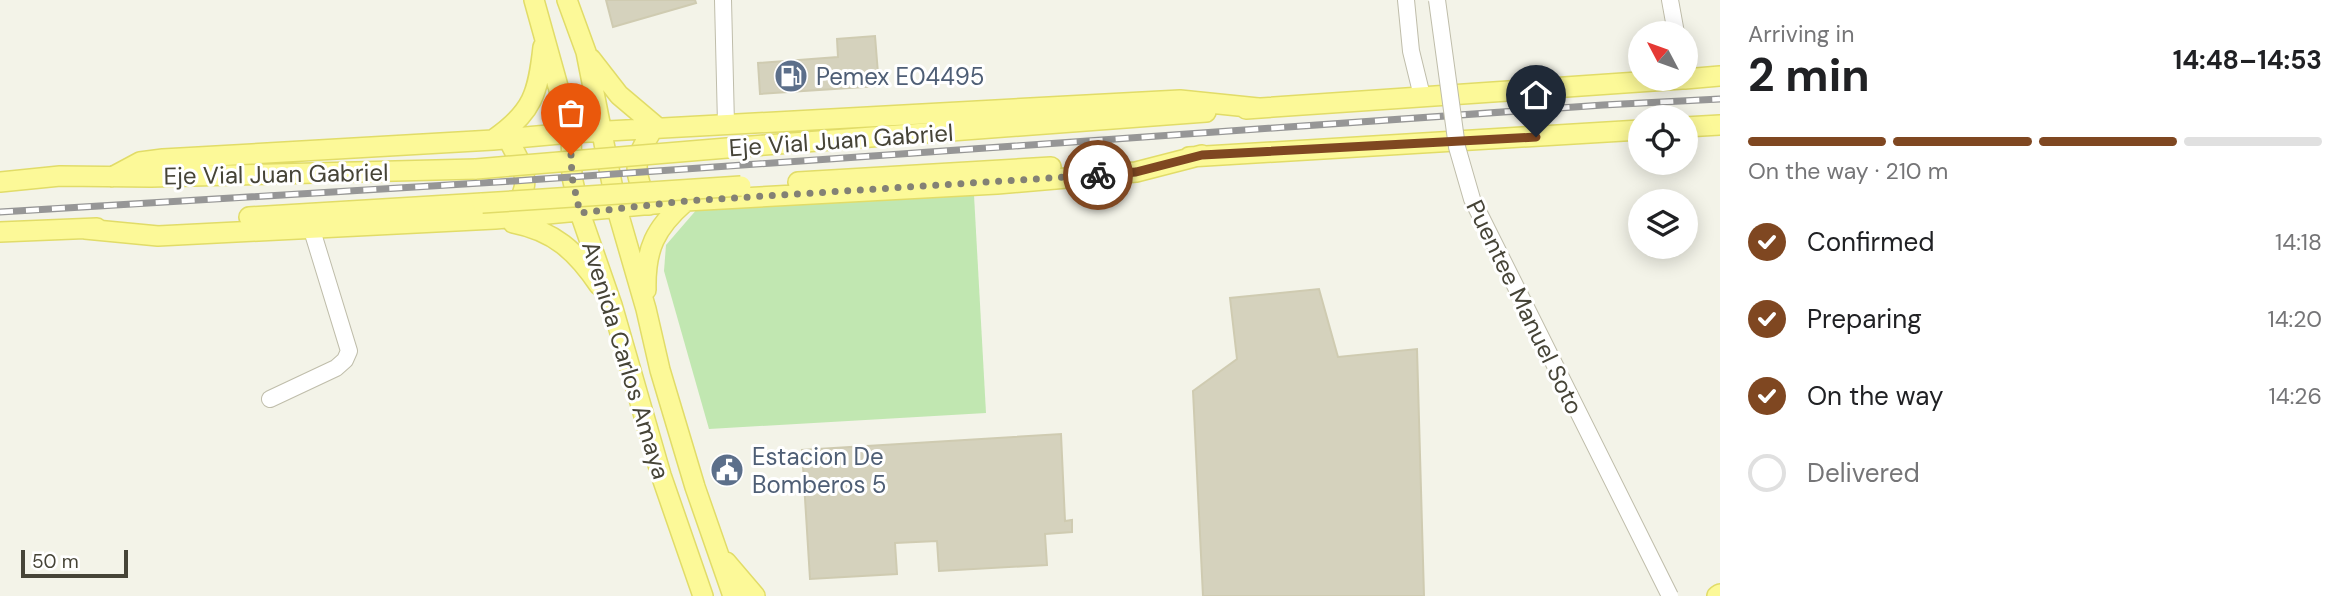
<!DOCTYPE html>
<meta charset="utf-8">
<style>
body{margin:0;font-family:"DM Sans",sans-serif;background:#f2f2f2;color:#202124;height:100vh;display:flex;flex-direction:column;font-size:26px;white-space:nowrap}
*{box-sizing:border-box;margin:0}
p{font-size:23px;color:#757577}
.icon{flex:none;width:38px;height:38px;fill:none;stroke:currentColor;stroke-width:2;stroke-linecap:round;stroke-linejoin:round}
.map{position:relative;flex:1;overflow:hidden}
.drawer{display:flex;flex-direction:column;background:#fff;width:630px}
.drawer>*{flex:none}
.needle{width:46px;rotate:311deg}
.tools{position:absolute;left:1628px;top:21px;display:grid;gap:14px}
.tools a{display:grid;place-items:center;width:70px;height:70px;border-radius:50%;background:#fff;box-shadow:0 4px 18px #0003;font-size:35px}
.scale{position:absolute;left:21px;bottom:18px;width:107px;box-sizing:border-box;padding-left:7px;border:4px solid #464437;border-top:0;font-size:19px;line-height:24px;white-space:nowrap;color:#464437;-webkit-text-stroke:5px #fff;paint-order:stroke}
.pin{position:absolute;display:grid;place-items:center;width:60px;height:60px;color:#fff;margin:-72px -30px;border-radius:50% 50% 50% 0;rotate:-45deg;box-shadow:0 0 7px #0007}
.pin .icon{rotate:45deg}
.courier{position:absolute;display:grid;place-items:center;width:70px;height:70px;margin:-35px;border:5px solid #7f4721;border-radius:50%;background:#fff;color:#222;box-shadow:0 2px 9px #0007}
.head em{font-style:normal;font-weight:700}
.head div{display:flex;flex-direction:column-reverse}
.head{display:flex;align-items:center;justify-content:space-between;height:119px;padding:0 28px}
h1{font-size:46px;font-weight:700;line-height:52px}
.bar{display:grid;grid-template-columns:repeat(4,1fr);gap:10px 7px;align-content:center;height:84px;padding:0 28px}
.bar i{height:9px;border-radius:5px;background:#e0e0e0}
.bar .current{background:#7f4721}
.bar p{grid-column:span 4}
ol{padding:0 28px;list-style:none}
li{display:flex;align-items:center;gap:21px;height:77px}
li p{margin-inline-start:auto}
li .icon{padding:7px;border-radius:50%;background:#7f4721;color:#fff;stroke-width:4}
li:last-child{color:#757577}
li i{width:38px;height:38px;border:4px solid #e0e0e0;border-radius:50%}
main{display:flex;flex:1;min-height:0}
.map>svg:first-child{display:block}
.green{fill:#c1e7b1}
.building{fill:#d5d2bd;stroke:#cfcbb1;stroke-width:2}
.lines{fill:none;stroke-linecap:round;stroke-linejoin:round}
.minor-casing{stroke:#bfbdaa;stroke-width:18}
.major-casing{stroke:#e1dc68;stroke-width:22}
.minor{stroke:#fff;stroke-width:16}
.major{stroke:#fcf998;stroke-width:19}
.rail-casing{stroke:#969696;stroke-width:7}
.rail{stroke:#fff;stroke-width:4.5;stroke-dasharray:13;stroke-linecap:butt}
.minor-bridge-casing{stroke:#bfbdaa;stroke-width:18;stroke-linecap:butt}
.major-bridge-casing{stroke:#e1dc68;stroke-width:22;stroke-linecap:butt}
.minor-bridge{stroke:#fff;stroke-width:16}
.major-bridge{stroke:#fcf998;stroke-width:19}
.done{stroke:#838175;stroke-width:7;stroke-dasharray:0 12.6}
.route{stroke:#7f4721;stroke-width:9}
.labels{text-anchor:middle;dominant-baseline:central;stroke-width:6;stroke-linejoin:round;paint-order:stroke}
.service-label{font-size:24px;fill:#4e5e75;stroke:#fff;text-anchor:start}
.street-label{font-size:24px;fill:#464437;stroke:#fff}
</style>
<main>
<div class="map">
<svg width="1720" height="596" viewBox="0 0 1720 596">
<rect width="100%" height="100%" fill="#f3f3e8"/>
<path class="green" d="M 974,195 L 986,413 L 709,429 L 664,271 L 666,245 L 698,208 Z"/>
<path class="building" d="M 606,0 L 695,0 L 696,3 L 613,27 Z
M 875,36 L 879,86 L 760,94 L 758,63 L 838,57 L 837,39 Z
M 1319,289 L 1338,357 L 1417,349 L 1424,596 L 1203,596 L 1193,391 L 1237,359 L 1230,298 Z
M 1061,434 L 1065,521 L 1072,520 L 1072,532 L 1045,534 L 1047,565 L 939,571 L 937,541 L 895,543 L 897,574 L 810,579 L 802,450 Z"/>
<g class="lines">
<defs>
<path id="minor" d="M 723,0 L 726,124
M 1406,0 L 1411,51 L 1422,96
M 1670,0 L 1676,33
M 270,399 L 336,368 L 345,360 L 349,351 L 311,227"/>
<path id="major" d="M 534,0 L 571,133 L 572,177 L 580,213 L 612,305 L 661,475 L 703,596
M 567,0 L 586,52 L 617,209 L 646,309 L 660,370 L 695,487 L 733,596
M 591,59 L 619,95 L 658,128
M 1685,79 L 1720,76
M 1246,109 L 1682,79
M 1685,127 L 1720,125
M 494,139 C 533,112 538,93 543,47
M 508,139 C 522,166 536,185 511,210
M 739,147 L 1206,112
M 1189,157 L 1640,130
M 112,177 L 140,162 L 163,159 L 493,140 L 571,133 L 1180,100 L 1258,108
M 0,182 L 60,176 L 151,177 L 476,169
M 798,182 L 1051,167
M 649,205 C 632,170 633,161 653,129
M 249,217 L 482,203
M 513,223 C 554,231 576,251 599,285
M 85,229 L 158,236 L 495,219 L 686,201 L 997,184 L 1136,172 L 1202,155
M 0,232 L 97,228
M 646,290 C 645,249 655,228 686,201
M 726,562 L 755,596
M 1717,596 L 1720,594"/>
</defs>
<use href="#minor" class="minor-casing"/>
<use href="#major" class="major-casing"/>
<use href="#minor" class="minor"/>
<use href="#major" class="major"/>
<defs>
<path id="rail" d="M 0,212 L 514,181 L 1603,105 L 1720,99"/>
</defs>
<use href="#rail" class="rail-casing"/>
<use href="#rail" class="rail"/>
<defs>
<path id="minor-bridge" d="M 1437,0 L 1457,147 L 1472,199 L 1670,596"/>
<path id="major-bridge" d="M 476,169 L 739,147
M 482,203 L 741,186"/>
</defs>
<use href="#minor-bridge" class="minor-bridge-casing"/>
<use href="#major-bridge" class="major-bridge-casing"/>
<use href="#minor-bridge" class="minor-bridge"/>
<use href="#major-bridge" class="major-bridge"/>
</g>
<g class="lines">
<path class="done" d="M 571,155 L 572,177 L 580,213 L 686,201 L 1098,175"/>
<path class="route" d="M 1098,175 L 1136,172 L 1202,155 L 1536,137"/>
</g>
<defs>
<symbol id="fuel-disc" viewBox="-11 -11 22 22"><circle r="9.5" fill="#5c6f8a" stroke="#fff"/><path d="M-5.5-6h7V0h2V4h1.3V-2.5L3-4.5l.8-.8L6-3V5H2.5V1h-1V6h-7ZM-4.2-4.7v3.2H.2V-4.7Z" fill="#fff"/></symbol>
<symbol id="civic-disc" viewBox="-11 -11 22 22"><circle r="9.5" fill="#5c6f8a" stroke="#fff"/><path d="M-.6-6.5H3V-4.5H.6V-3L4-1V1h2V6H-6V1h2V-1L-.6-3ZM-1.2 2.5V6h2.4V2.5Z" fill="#fff"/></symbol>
</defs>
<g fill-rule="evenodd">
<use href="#fuel-disc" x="772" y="57" width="38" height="38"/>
<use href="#civic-disc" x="708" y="451" width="38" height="38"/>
</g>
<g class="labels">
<g class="service-label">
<text x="816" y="76">Pemex E04495</text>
<text x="752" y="456">Estacion De<tspan x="752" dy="28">Bomberos 5</tspan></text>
</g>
<g class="street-label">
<text transform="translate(841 140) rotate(-4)">Eje Vial Juan Gabriel</text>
<text transform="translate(276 174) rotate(-1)">Eje Vial Juan Gabriel</text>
<text transform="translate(1525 307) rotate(64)">Puentee Manuel Soto</text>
<text transform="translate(626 360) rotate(73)">Avenida Carlos Amaya</text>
</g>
</g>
</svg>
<div class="tools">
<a><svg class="needle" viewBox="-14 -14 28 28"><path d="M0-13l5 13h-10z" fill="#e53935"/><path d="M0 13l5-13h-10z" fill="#757577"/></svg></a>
<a><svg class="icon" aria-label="locate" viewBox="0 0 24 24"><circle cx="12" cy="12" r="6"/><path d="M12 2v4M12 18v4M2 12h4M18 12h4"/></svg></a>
<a><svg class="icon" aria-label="layers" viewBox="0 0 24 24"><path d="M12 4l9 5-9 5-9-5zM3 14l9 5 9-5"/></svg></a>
</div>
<div class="scale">50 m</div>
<div class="pin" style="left:571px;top:155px;background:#ea580c"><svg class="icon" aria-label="bag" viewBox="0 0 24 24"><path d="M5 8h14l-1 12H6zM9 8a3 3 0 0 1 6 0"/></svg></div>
<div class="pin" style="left:1536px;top:137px;background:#1f2937"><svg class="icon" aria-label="home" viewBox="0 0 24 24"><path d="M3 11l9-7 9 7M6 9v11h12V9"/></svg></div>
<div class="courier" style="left:1098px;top:175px"><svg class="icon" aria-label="bike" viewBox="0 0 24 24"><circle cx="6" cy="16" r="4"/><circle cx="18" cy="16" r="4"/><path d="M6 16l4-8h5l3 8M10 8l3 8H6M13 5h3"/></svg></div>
</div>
<section class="drawer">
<div class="head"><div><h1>2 min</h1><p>Arriving in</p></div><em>14:48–14:53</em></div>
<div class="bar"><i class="current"></i><i class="current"></i><i class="current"></i><i></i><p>On the way · 210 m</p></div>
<ol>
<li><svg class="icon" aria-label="check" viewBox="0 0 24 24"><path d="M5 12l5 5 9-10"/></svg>Confirmed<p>14:18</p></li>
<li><svg class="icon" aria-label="check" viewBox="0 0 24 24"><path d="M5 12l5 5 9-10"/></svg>Preparing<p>14:20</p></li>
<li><svg class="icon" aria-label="check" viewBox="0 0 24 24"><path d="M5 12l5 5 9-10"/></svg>On the way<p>14:26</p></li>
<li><i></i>Delivered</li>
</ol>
</section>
</main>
